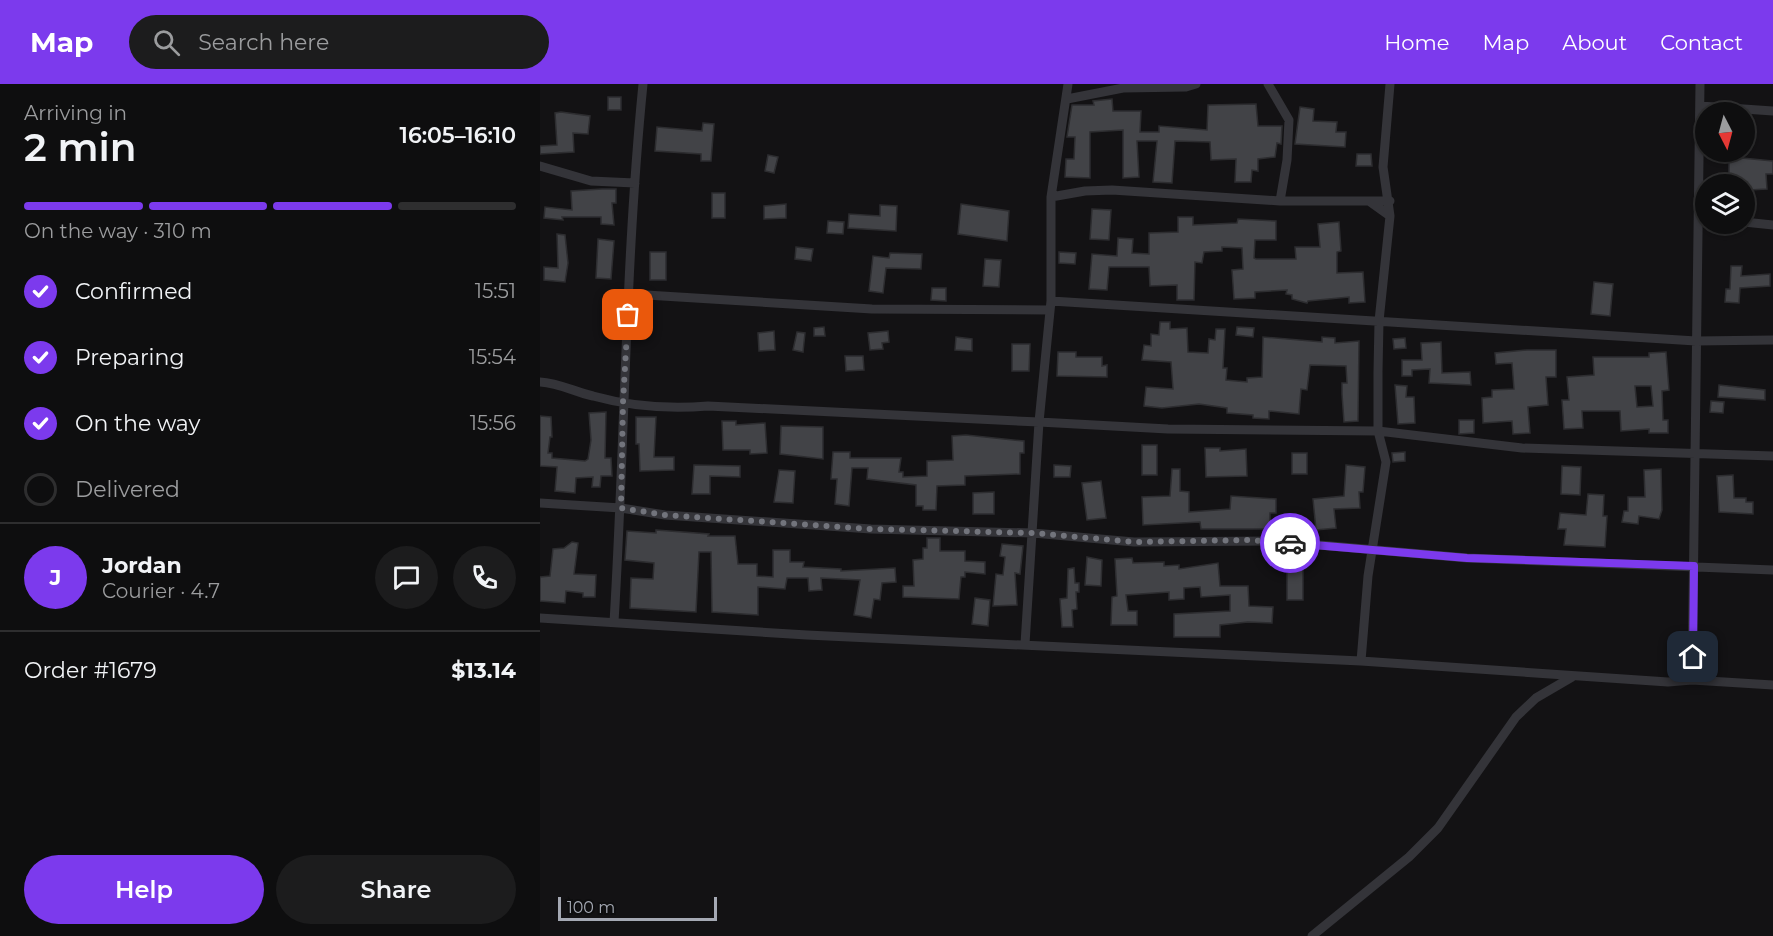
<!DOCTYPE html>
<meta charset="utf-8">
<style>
body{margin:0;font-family:Montserrat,sans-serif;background:#1c1c1d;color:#f1f3f6;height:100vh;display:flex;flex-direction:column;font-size:22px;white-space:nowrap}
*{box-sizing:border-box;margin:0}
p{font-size:20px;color:#9b9c9e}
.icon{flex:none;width:33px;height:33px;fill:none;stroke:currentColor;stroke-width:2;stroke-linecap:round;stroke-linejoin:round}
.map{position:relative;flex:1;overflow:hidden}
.drawer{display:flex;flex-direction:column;background:#0e0e0f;width:540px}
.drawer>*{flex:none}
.needle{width:39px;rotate:174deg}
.tools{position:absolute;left:1155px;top:18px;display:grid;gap:12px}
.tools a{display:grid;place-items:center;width:60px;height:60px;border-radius:50%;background:#0e0e0f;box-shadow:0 2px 4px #0004,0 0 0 2px #2e2e2f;font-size:30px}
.scale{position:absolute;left:18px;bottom:15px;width:159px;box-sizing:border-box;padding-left:6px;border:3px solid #a5a9b4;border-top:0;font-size:16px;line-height:21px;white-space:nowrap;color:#a5a9b4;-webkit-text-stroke:4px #0e0e0f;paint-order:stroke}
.pin{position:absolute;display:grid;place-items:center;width:51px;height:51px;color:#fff;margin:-26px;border-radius:12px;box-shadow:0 3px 9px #0006}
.courier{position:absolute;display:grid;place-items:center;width:60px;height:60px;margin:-30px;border:4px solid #7c3aed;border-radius:50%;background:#fff;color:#222;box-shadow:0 2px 8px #0007}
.headline em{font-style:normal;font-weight:600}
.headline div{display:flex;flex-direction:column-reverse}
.headline{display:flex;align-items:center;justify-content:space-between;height:102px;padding:0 24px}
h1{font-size:39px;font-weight:600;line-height:45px}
.bar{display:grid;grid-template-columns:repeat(4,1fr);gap:9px 6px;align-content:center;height:72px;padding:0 24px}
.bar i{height:8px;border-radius:4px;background:#2e2e2f}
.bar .on{background:#7c3aed}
.bar p{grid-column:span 4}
.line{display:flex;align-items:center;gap:15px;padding:0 24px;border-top:2px solid #2e2e2f}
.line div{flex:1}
.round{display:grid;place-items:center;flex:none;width:63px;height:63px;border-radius:32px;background:#1c1c1d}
ol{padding:0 24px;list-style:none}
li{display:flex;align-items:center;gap:18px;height:66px}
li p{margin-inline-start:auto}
li .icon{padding:6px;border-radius:50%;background:#7c3aed;color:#fff;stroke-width:4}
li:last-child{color:#9b9c9e}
li i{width:33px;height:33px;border:3px solid #2e2e2f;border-radius:50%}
.action{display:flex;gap:12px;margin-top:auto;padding:12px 24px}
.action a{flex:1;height:69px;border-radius:36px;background:#7c3aed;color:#fff;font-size:24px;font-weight:600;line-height:69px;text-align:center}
.action a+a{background:#1c1c1d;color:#f1f3f6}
header{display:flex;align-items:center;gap:36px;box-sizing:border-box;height:84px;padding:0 30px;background:#7c3aed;color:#fff}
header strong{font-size:28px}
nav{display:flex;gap:33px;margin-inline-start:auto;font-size:21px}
.search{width:420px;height:54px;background:#1c1c1d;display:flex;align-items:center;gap:15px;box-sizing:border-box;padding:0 21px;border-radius:33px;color:#9b9c9e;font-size:22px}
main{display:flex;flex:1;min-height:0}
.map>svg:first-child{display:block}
.building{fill:#424347;stroke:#2d2d30;stroke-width:1.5;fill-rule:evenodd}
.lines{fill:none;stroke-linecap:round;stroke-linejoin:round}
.minor{stroke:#343439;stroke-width:9}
.done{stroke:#72747c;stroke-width:6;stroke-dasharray:0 10.8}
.route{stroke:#7c3aed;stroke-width:8}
</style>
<header>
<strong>Map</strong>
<div class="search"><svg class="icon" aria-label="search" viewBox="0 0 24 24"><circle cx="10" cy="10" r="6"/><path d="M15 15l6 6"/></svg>Search here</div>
<nav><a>Home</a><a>Map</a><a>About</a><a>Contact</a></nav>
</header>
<main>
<section class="drawer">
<div class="headline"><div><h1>2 min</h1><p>Arriving in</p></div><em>16:05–16:10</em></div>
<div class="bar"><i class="on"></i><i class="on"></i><i class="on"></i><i></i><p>On the way · 310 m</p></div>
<ol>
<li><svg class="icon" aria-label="check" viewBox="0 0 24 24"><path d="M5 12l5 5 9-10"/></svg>Confirmed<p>15:51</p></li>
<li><svg class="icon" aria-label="check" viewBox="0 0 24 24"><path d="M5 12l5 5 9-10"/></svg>Preparing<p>15:54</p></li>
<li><svg class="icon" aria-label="check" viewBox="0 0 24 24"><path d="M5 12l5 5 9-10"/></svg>On the way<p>15:56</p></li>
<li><i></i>Delivered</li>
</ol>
<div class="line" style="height:108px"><b class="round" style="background:#7c3aed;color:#fff">J</b><div><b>Jordan</b><p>Courier · 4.7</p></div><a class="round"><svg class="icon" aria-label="chat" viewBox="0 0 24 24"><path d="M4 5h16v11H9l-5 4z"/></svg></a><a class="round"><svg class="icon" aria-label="phone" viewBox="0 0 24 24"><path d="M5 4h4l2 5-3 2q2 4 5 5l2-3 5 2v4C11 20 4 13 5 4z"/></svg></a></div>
<div class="line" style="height:78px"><div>Order #1679</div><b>$13.14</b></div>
<div class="action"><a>Help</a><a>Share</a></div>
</section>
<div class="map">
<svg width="1233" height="852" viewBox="0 0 1233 852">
<rect width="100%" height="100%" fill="#131214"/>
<path class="building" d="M 68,13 L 81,13 L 81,26 L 68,26 Z
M 572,15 L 573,27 L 601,27 L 600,48 L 619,48 L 619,42 L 667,46 L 668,21 L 716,20 L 718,42 L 742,42 L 741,60 L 737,59 L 735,73 L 718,75 L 718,87 L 712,86 L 711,98 L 695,98 L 696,75 L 671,76 L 670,58 L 635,57 L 632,99 L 613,98 L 617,57 L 597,57 L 599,93 L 583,94 L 583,46 L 550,48 L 550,94 L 525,93 L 526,75 L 534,75 L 535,53 L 527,53 L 532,21 L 554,21 L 553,17 Z
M 760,23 L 774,25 L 773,37 L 797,38 L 796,48 L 806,48 L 805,63 L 755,60 Z
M 21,28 L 50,32 L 48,50 L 33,49 L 34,68 L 0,70 L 0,62 L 17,61 L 15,29 Z
M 163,39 L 174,40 L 171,77 L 161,77 L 161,70 L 115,67 L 117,43 L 162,47 Z
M 1189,68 L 1202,68 L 1202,74 L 1233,77 L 1233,90 L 1226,90 L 1227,105 L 1209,106 L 1208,100 L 1189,100 Z
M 817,70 L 831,70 L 832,82 L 816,82 Z
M 228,71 L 238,73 L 234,89 L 225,87 Z
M 62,105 L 76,105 L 76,119 L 72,119 L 74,141 L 61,140 L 61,133 L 22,133 L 23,136 L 4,134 L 5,123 L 32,126 L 31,107 Z
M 172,109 L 185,109 L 185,134 L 172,134 Z
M 246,120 L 246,134 L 224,135 L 224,122 Z
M 421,120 L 469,127 L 467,157 L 418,150 Z
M 340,121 L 357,122 L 356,147 L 308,144 L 309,130 L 340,132 Z
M 552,125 L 571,126 L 569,156 L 550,155 Z
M 638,133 L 653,133 L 653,141 L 697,139 L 698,135 L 736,137 L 736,156 L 715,156 L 714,174 L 716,175 L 756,175 L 755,163 L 780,163 L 778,140 L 799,138 L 801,167 L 797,168 L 797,189 L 823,188 L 825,218 L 809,219 L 809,213 L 768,217 L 767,219 L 752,215 L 752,211 L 746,210 L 747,206 L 715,208 L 715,214 L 694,215 L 692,186 L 703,185 L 702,164 L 682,163 L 682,167 L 664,168 L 662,179 L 655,178 L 654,216 L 637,216 L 637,201 L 610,202 L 609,183 L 569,183 L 567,206 L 549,205 L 552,170 L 577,172 L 578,154 L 593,155 L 592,169 L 609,170 L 609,149 L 638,148 Z
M 288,137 L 304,138 L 303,150 L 287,149 Z
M 17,150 L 25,151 L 28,179 L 25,198 L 4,196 L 4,183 L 18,184 Z
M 58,155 L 74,157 L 71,195 L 56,194 Z
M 256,163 L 273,165 L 271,177 L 255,175 Z
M 110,168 L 126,168 L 126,196 L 110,196 Z
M 519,168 L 536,169 L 535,180 L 519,179 Z
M 350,169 L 382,170 L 381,185 L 346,184 L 343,209 L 329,207 L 333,172 L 349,174 Z
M 445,175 L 461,176 L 459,203 L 443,202 Z
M 1191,182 L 1202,182 L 1201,192 L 1230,190 L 1230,202 L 1200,204 L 1199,219 L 1185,218 L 1186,205 L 1190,205 Z
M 1054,198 L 1073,200 L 1070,232 L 1051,230 Z
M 392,204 L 406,204 L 406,217 L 391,216 Z
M 620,238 L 630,238 L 630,245 L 647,244 L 648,268 L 668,269 L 669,255 L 675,256 L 676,245 L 685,245 L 683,284 L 687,284 L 686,296 L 707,298 L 707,294 L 722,293 L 723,253 L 782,258 L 782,253 L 795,254 L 795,259 L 819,257 L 818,337 L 804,338 L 802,310 L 802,299 L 807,299 L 806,282 L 770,281 L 767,306 L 761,305 L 759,330 L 729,327 L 729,335 L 713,334 L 713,331 L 687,329 L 687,324 L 659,320 L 622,324 L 604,322 L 606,303 L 633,305 L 631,278 L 602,276 L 604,261 L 611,262 L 611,250 L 619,251 Z
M 284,243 L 285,252 L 274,252 L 274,244 Z
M 697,243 L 714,244 L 713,253 L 696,251 Z
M 234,247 L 235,266 L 219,267 L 218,249 Z
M 348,247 L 349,258 L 342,259 L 343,265 L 330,266 L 328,249 Z
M 257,248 L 265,249 L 263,268 L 253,266 Z
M 416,253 L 432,255 L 432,267 L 415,266 Z
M 865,254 L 866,264 L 854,265 L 853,255 Z
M 901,258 L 902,289 L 930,288 L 931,301 L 889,299 L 890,285 L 872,286 L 872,292 L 862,292 L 862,276 L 882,276 L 881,259 Z
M 472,260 L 490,260 L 489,287 L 472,287 Z
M 987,266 L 1016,266 L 1016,293 L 1006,293 L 1008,321 L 988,323 L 990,349 L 973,350 L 972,337 L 943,339 L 942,314 L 952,313 L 952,306 L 974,305 L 972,279 L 956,280 L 955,269 Z
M 518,268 L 536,268 L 536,273 L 562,273 L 562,282 L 567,281 L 567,293 L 517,292 Z
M 1126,268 L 1129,306 L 1122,307 L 1123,336 L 1128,336 L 1128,349 L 1109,349 L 1109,345 L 1081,347 L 1080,327 L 1042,327 L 1043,344 L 1024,345 L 1022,316 L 1029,316 L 1027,293 L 1054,291 L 1053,273 L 1109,273 L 1109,269 ZM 1095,302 L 1111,302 L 1113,322 L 1097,323 Z
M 305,272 L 323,272 L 324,286 L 306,287 Z
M 855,301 L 867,302 L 866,313 L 874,313 L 875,339 L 858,340 Z
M 1179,301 L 1225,306 L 1225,316 L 1178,313 Z
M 1171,317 L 1184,318 L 1183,329 L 1170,328 Z
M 66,328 L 65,374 L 71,374 L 72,392 L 61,392 L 60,403 L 52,403 L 53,393 L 36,394 L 35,409 L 15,407 L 17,383 L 0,382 L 0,332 L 11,333 L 12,353 L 10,353 L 8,369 L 12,369 L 12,374 L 45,377 L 48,375 L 51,356 L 49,329 Z
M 96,333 L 116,333 L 114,373 L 134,373 L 134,386 L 100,387 L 99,360 L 96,360 Z
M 919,336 L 934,336 L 934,349 L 919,350 Z
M 182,337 L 196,337 L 196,341 L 225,339 L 227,369 L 210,370 L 210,366 L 183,366 Z
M 241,342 L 283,343 L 283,375 L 240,370 Z
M 426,351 L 484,357 L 484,369 L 480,369 L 480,390 L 425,392 L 425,401 L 397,402 L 396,426 L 383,426 L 383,422 L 376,422 L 376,401 L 327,395 L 328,384 L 312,384 L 309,422 L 295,420 L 297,395 L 291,395 L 293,368 L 310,368 L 310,374 L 361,374 L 359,388 L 363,388 L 363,393 L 387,392 L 387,377 L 413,376 L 412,352 Z
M 602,361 L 617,361 L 617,391 L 602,391 Z
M 665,364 L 680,364 L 680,367 L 706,365 L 707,392 L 666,393 Z
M 865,368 L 865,377 L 853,378 L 852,369 Z
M 752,369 L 767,369 L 767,390 L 752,390 Z
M 154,381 L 200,382 L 200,393 L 170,392 L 170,410 L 152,410 Z
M 514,381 L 531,382 L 530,393 L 514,393 Z
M 806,381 L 825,383 L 823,408 L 819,408 L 820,424 L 794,425 L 796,444 L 776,446 L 773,415 L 804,412 Z
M 1022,382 L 1041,383 L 1040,411 L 1021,410 Z
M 632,385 L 640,385 L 640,407 L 649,408 L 649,428 L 690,425 L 691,412 L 736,415 L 736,429 L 730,429 L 730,445 L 661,445 L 660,438 L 603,441 L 602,413 L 630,412 Z
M 1121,385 L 1122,426 L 1119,435 L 1099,432 L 1098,440 L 1082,438 L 1084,427 L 1088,427 L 1088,413 L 1105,413 L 1104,386 Z
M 239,386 L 255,387 L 253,419 L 234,418 Z
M 1193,391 L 1194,414 L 1206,414 L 1206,418 L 1213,418 L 1213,430 L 1179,428 L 1177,392 Z
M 561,397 L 566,434 L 547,436 L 542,399 Z
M 454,408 L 454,430 L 433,430 L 433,409 Z
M 1048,410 L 1064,411 L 1063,432 L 1067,432 L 1065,463 L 1024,461 L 1026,445 L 1018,445 L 1020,429 L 1046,431 Z
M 116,446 L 169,450 L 168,452 L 195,452 L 198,480 L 217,480 L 217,492 L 233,493 L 233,466 L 250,466 L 250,478 L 264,478 L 263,483 L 301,485 L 301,487 L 355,484 L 356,498 L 342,499 L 340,516 L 334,515 L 331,534 L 314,531 L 320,496 L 281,494 L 282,506 L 269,507 L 268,494 L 247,494 L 245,505 L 218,503 L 218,531 L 172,528 L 171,468 L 159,468 L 156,528 L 90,524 L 91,494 L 113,495 L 114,479 L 85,476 L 87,447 L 116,449 Z
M 387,454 L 400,454 L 400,467 L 425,467 L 425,477 L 445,478 L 445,490 L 425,488 L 425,493 L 421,493 L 419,515 L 363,513 L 363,502 L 374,502 L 373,476 L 383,475 L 383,464 L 387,464 Z
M 32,458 L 38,459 L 34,490 L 56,491 L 55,513 L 43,513 L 43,509 L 26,507 L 25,519 L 0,517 L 0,493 L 10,492 L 13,465 L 24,464 Z
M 462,460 L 483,462 L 480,490 L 475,489 L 477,521 L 453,522 L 456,490 L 463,491 L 465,473 L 460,472 Z
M 547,473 L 562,476 L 561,502 L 545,501 Z
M 592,474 L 593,479 L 624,478 L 624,482 L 639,481 L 639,485 L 678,479 L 680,502 L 708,502 L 709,522 L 733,523 L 732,539 L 708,538 L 680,541 L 680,553 L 634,553 L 634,530 L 690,527 L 690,511 L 661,513 L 660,503 L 644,504 L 644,515 L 629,516 L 629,508 L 586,511 L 588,527 L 597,527 L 597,541 L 571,541 L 572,513 L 577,512 L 575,475 Z
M 747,481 L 763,481 L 763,516 L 747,516 Z
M 534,484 L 535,499 L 539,499 L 539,508 L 536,508 L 537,525 L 532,526 L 533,543 L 522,543 L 520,515 L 527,514 L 528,485 Z
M 435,514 L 450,516 L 448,542 L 432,540 Z"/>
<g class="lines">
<path class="minor" d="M 528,0 L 511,113 L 545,107 L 572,106 L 740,117 L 850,117
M 728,0 L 749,36 L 747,76 L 740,117
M 850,0 L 843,83 L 850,132 L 839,237 L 838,288 L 838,347 L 846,378 L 828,492 L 821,577 L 1128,598 L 1152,596 L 1160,0
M 527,15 L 583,4 L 646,3 L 656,0
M 1160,22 L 1233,27
M 0,82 L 51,97 L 95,99
M 829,117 L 850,132
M 1204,138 L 1233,141
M 90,210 L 332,225 L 510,226
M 511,217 L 1156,257 L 1233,256
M 0,298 C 19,299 35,308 53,312 C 89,322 131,325 168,322 L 499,338 L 511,217 L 511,113
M 0,419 L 81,424 L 125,431 L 331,445 L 493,449 L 594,458 L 733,457 L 927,474 L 1233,486
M 0,534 L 267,551 L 821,577
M 74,538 C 85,359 85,179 103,0
M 485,560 L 499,338 L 628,345 L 838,347 L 982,364 L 1233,372
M 1152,596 L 1233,601
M 772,852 L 869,773 L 898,744 L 976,633 L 996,614 L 1032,593"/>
</g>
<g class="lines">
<path class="done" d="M 88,231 L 83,318 L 81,424 L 125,431 L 331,445 L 493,449 L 594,458 L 707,456 L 750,459"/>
<path class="route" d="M 750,459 L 927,474 L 1154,482 L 1153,573"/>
</g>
</svg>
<div class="tools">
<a><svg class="needle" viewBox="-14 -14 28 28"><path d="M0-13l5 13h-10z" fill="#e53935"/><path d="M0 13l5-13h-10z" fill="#9b9c9e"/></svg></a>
<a><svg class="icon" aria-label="layers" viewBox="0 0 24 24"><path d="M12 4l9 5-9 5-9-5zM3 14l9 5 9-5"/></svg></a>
</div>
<div class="scale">100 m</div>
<div class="pin" style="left:88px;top:231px;background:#ea580c"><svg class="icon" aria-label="bag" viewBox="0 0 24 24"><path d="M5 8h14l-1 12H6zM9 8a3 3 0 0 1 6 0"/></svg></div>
<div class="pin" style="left:1153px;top:573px;background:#1f2937"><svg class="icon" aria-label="home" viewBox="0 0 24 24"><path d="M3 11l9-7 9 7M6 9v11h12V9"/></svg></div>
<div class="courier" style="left:750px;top:459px"><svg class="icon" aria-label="car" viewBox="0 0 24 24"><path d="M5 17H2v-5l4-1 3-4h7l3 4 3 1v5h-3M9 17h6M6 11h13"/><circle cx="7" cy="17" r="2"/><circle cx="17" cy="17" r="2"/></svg></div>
</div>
</main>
